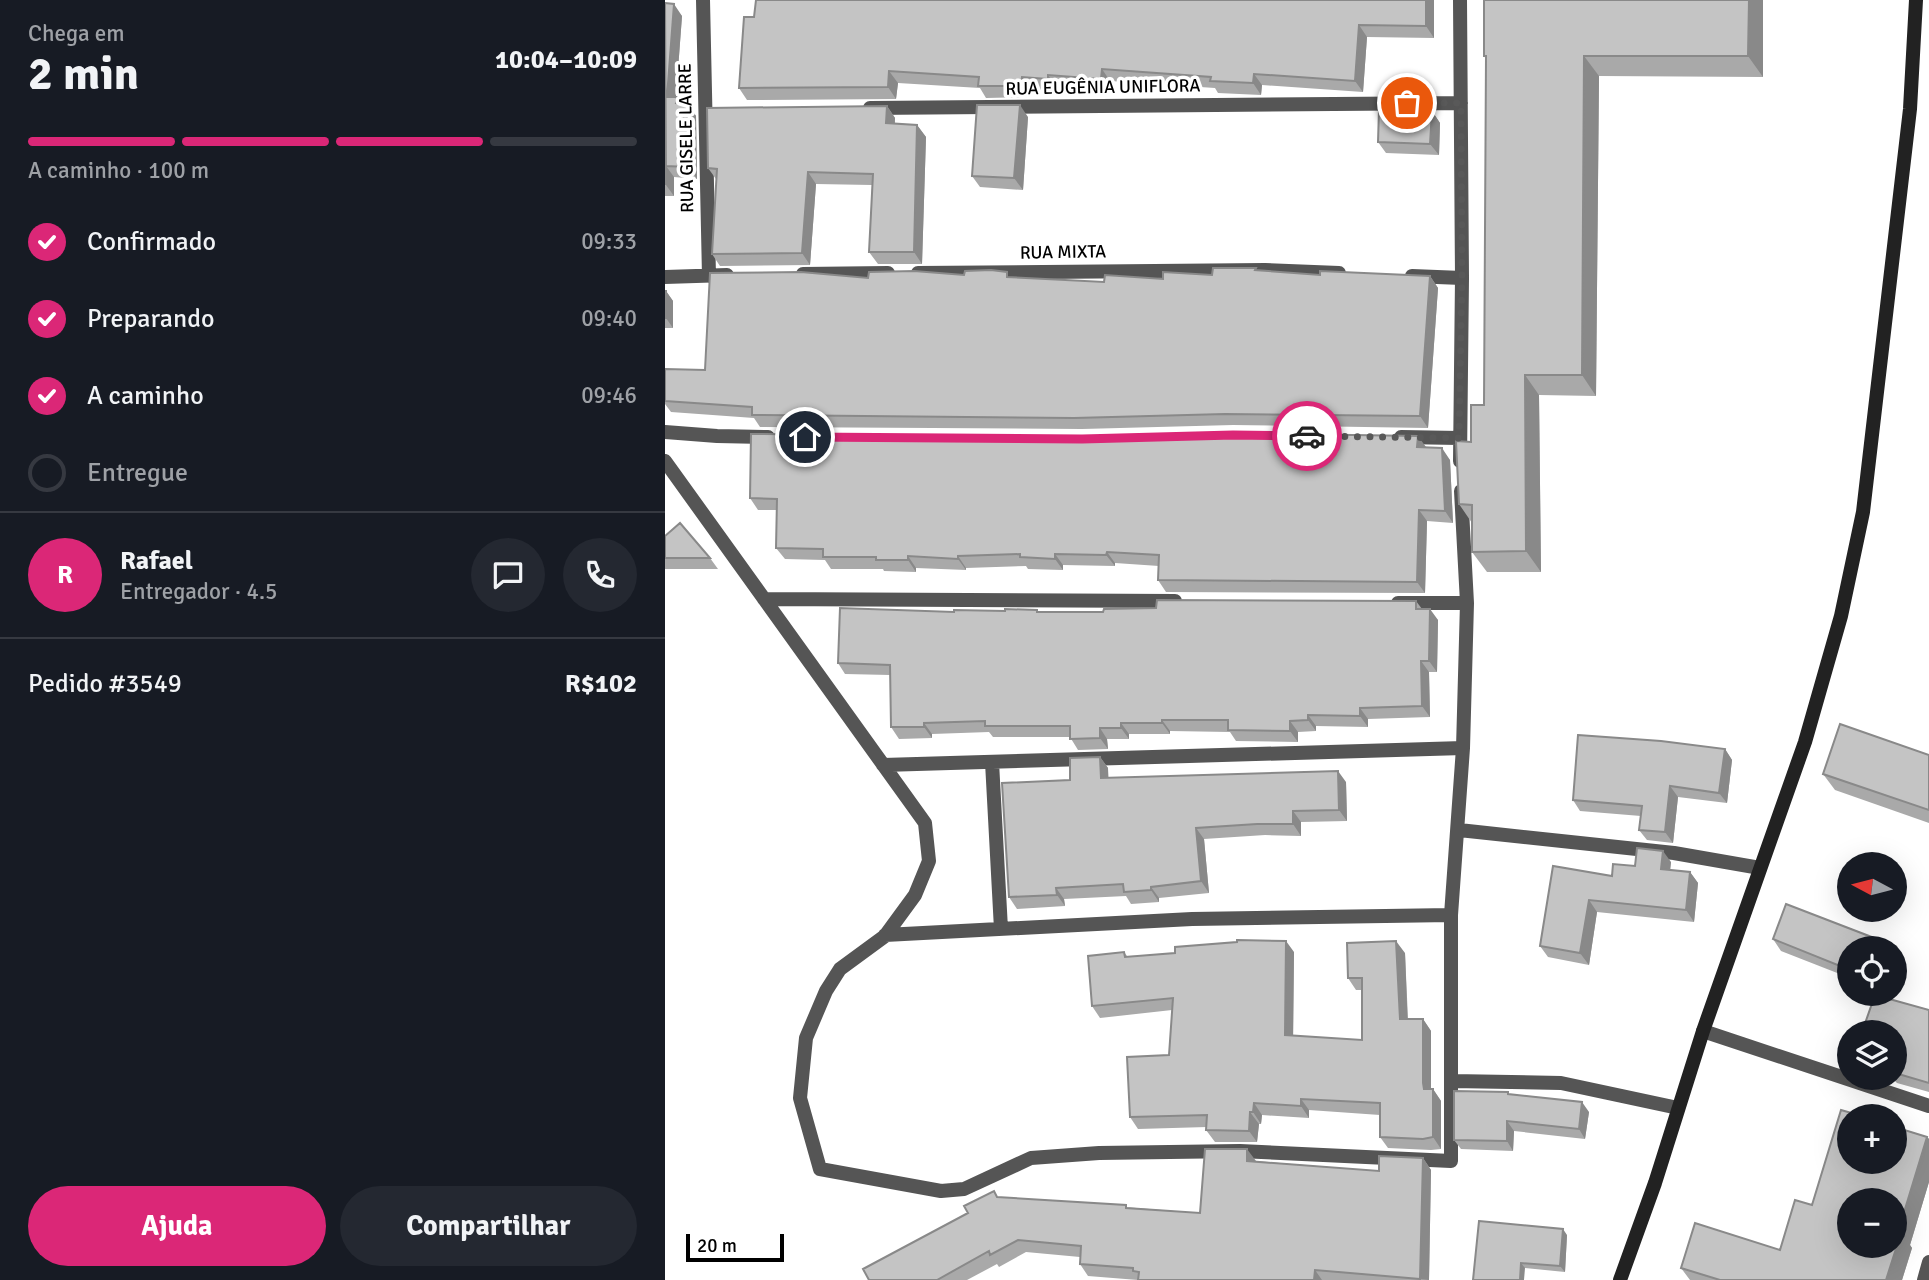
<!DOCTYPE html>
<html lang="pt">
<meta charset="utf-8">
<style>
body{margin:0;font-family:Signika,sans-serif;background:#242831;color:#f1f3f6;height:100vh;display:flex;flex-direction:column;font-size:26px;white-space:nowrap}
*{box-sizing:border-box;margin:0}
p{font-size:23px;color:#9ea1a6}
.icon{flex:none;width:38px;height:38px;fill:none;stroke:currentColor;stroke-width:2;stroke-linecap:round;stroke-linejoin:round}
.map{position:relative;flex:1;overflow:hidden}
.panel{display:flex;flex-direction:column;background:#171b24;width:665px}
.panel>*{flex:none}
.needle{width:46px;rotate:277deg}
.fabs{position:absolute;left:1172px;top:852px;display:grid;gap:14px}
.fabs a{display:grid;place-items:center;width:70px;height:70px;border-radius:50%;background:#171b24;box-shadow:0 7px 28px #0002;font-size:35px}
.scale{position:absolute;left:21px;bottom:18px;width:98px;box-sizing:border-box;padding-left:7px;border:4px solid #000;border-top:0;font-size:19px;line-height:24px;white-space:nowrap;color:#000;-webkit-text-stroke:5px #fff;paint-order:stroke}
.pin{position:absolute;display:grid;place-items:center;width:60px;height:60px;color:#fff;margin:-30px;border:4px solid #fff;border-radius:50%;box-shadow:0 2px 7px #0007}
.courier{position:absolute;display:grid;place-items:center;width:70px;height:70px;margin:-35px;border:5px solid #db2777;border-radius:50%;background:#fff;color:#222;box-shadow:0 2px 9px #0007}
.overview em{font-style:normal;font-weight:700}
.overview div{display:flex;flex-direction:column-reverse}
.overview{display:flex;align-items:center;justify-content:space-between;height:119px;padding:0 28px}
h1{font-size:46px;font-weight:700;line-height:52px}
.bar{display:grid;grid-template-columns:repeat(4,1fr);gap:10px 7px;align-content:center;height:84px;padding:0 28px}
.bar i{height:9px;border-radius:5px;background:#363941}
.bar .selected{background:#db2777}
.bar p{grid-column:span 4}
.line{display:flex;align-items:center;gap:18px;padding:0 28px;border-top:2px solid #363941}
.line div{flex:1}
.round{display:grid;place-items:center;flex:none;width:74px;height:74px;border-radius:37px;background:#242831}
ol{padding:0 28px;list-style:none}
li{display:flex;align-items:center;gap:21px;height:77px}
li p{margin-inline-start:auto}
li .icon{padding:7px;border-radius:50%;background:#db2777;color:#fff;stroke-width:4}
li:last-child{color:#9ea1a6}
li i{width:38px;height:38px;border:4px solid #363941;border-radius:50%}
.action{display:flex;gap:14px;margin-top:auto;padding:14px 28px}
.action a{flex:1;height:80px;border-radius:42px;background:#db2777;color:#fff;font-size:28px;font-weight:700;line-height:80px;text-align:center}
.action a+a{background:#242831;color:#f1f3f6}
main{display:flex;flex:1;min-height:0}
.map>svg:first-child{display:block}
.lines{fill:none;stroke-linecap:round;stroke-linejoin:round}
.street{stroke:#555;stroke-width:14}
.secondary{stroke:#222;stroke-width:14}
.wall{fill:#a9a9a9}
.shaded-wall{fill:#898989}
.building{fill:#c4c4c4;stroke:#898989;stroke-width:2;fill-rule:evenodd}
.done{stroke:#595959;stroke-width:7;stroke-dasharray:0 12.6}
.route{stroke:#db2777;stroke-width:9}
.labels{text-anchor:middle;dominant-baseline:central;stroke-width:7;stroke-linejoin:round;paint-order:stroke}
.street-label{font-size:18px;fill:#000;stroke:#fff}
</style>
<main>
<section class="panel">
<div class="overview"><div><h1>2 min</h1><p>Chega em</p></div><em>10:04–10:09</em></div>
<div class="bar"><i class="selected"></i><i class="selected"></i><i class="selected"></i><i></i><p>A caminho · 100 m</p></div>
<ol>
<li><svg class="icon" aria-label="check" viewBox="0 0 24 24"><path d="M5 12l5 5 9-10"/></svg>Confirmado<p>09:33</p></li>
<li><svg class="icon" aria-label="check" viewBox="0 0 24 24"><path d="M5 12l5 5 9-10"/></svg>Preparando<p>09:40</p></li>
<li><svg class="icon" aria-label="check" viewBox="0 0 24 24"><path d="M5 12l5 5 9-10"/></svg>A caminho<p>09:46</p></li>
<li><i></i>Entregue</li>
</ol>
<div class="line" style="height:126px"><b class="round" style="background:#db2777;color:#fff">R</b><div><b>Rafael</b><p>Entregador · 4.5</p></div><a class="round"><svg class="icon" aria-label="chat" viewBox="0 0 24 24"><path d="M4 5h16v11H9l-5 4z"/></svg></a><a class="round"><svg class="icon" aria-label="phone" viewBox="0 0 24 24"><path d="M5 4h4l2 5-3 2q2 4 5 5l2-3 5 2v4C11 20 4 13 5 4z"/></svg></a></div>
<div class="line" style="height:91px"><div>Pedido #3549</div><b>R$102</b></div>
<div class="action"><a>Ajuda</a><a>Compartilhar</a></div>
</section>
<div class="map">
<svg width="1264" height="1280" viewBox="0 0 1264 1280">
<rect width="100%" height="100%" fill="#fff"/>
<g class="lines">
<path class="street" d="M 38,0 L 44,276
M 205,108 L 796,103
M 253,273 L 600,270 L 674,273
M 138,274 L 223,273
M 747,276 L 797,278
M 0,277 L 62,275
M 0,432 L 52,436 L 103,437
M 736,437 L 794,438
M 0,461 L 260,823 L 264,861 L 250,895 L 220,936 L 175,969 L 161,991 L 141,1038 L 135,1098 L 155,1169 L 276,1191 L 299,1189 L 366,1158 L 434,1153 L 575,1151 L 786,1161 L 786,915 L 798,748 L 802,603 L 796,491
M 795,461 L 797,278 L 795,0
M 99,599 L 510,601
M 733,603 L 802,603
M 327,762 L 336,929
M 218,765 L 798,748
M 794,830 L 1009,853 L 1095,868
M 220,935 L 527,919 L 786,915
M 1038,1031 L 1264,1106
M 787,1081 L 896,1083 L 1013,1108
M 1259,1280 L 1264,1262"/>
<path class="secondary" d="M 955,1280 L 990,1183 L 1038,1031 L 1140,742 L 1176,616 L 1198,512 L 1245,109 L 1251,0"/>
</g>
<path class="wall" d="M 769,0 L 769,38 L 702,37 L 698,92 L 597,85 L 596,95 L 553,93 L 550,88 L 445,81 L 444,91 L 391,87 L 391,91 L 365,89 L 364,97 L 321,98 L 315,88 L 233,83 L 231,99 L 82,100 L 74,88 L 89,17 Z
M 819,0 L 1098,0 L 1098,77 L 934,76 L 931,396 L 874,395 L 876,572 L 822,572 L 807,552 L 807,523 L 794,504 L 806,442 L 819,405 L 821,59 L 819,56 Z
M 0,3 L 17,16 L 11,97 L 16,104 L 23,104 L 31,116 L 32,179 L 9,177 L 9,196 L 0,196 Z
M 222,106 L 230,118 L 230,123 L 252,125 L 261,137 L 257,264 L 213,264 L 204,252 L 207,185 L 151,184 L 145,265 L 55,266 L 47,254 L 51,179 L 43,168 Z
M 767,111 L 775,123 L 774,155 L 721,153 L 713,142 Z
M 363,117 L 358,190 L 315,187 L 307,176 Z
M 592,270 L 655,275 L 765,276 L 773,288 L 763,428 L 568,425 L 417,429 L 95,427 L 89,418 L 6,412 L 0,404 L 0,369 L 40,370 L 203,278 L 299,275 L 439,282 L 547,275 Z
M 0,291 L 1,291 L 8,301 L 8,328 L 0,328 Z
M 761,447 L 785,460 L 788,523 L 762,521 L 760,593 L 501,592 L 493,580 L 494,566 L 450,563 L 450,566 L 398,565 L 398,570 L 363,569 L 361,566 L 301,568 L 301,570 L 251,568 L 251,572 L 219,571 L 218,569 L 166,569 L 160,560 L 120,559 L 111,548 L 112,510 L 93,510 L 85,498 Z
M 0,536 L 45,558 L 53,569 L 0,569 Z
M 751,601 L 757,609 L 773,620 L 772,672 L 764,672 L 765,717 L 703,719 L 703,727 L 651,726 L 651,731 L 633,732 L 633,742 L 571,741 L 565,732 L 505,731 L 505,734 L 464,734 L 464,739 L 442,739 L 443,749 L 413,750 L 405,737 L 328,737 L 324,732 L 267,734 L 267,738 L 234,739 L 226,727 L 225,675 L 180,674 L 173,663 L 289,612 L 438,612 L 491,608 Z
M 1060,749 L 1067,760 L 1062,803 L 1013,797 L 1008,843 L 982,840 L 974,830 L 976,816 L 915,811 L 908,800 Z
M 1264,755 L 1264,823 L 1170,790 L 1158,774 Z
M 435,757 L 443,768 L 443,778 L 681,782 L 682,821 L 636,822 L 636,836 L 600,835 L 539,839 L 544,893 L 494,898 L 494,902 L 466,904 L 461,896 L 399,899 L 400,906 L 352,909 L 344,897 L 405,780 Z
M 1006,862 L 1005,870 L 1025,872 L 1033,883 L 1029,922 L 932,912 L 924,965 L 883,957 L 875,946 L 947,876 Z
M 1108,939 L 1230,946 L 1238,957 L 1230,976 L 1230,948 L 1185,948 L 1185,978 L 1116,951 Z
M 459,952 L 462,956 L 629,952 L 628,1036 L 697,1040 L 697,990 L 691,990 L 683,978 L 740,953 L 743,1019 L 758,1019 L 766,1031 L 766,1089 L 768,1089 L 776,1101 L 776,1149 L 766,1150 L 723,1148 L 715,1137 L 715,1115 L 644,1110 L 644,1118 L 597,1115 L 596,1124 L 594,1124 L 592,1142 L 550,1142 L 541,1130 L 542,1127 L 473,1129 L 465,1117 L 504,1055 L 507,1010 L 435,1018 L 427,1006 Z
M 1264,1010 L 1264,1092 L 1232,1083 L 1227,1078 L 1230,1078 L 1230,1032 Z
M 843,1092 L 844,1094 L 924,1112 L 920,1139 L 849,1131 L 848,1151 L 796,1149 L 789,1140 Z
M 1262,1137 L 1264,1139 L 1264,1182 L 1245,1245 L 1247,1248 L 1237,1280 L 1025,1280 L 1016,1268 L 1115,1250 L 1147,1205 Z
M 758,1158 L 766,1170 L 764,1280 L 473,1280 L 423,1276 L 415,1264 L 415,1257 L 361,1252 L 334,1267 L 332,1264 L 302,1280 L 204,1280 L 333,1197 L 535,1213 L 591,1161 L 714,1171 Z
M 902,1235 L 900,1272 L 860,1268 L 808,1280 Z"/>
<path class="shaded-wall" d="M 761,0 L 769,0 L 769,38 L 761,26 Z
M 1084,0 L 1098,0 L 1098,77 L 1083,56 Z
M 9,4 L 17,16 L 10,109 L 2,97 Z
M 694,25 L 702,37 L 698,92 L 690,81 Z
M 919,56 L 934,76 L 931,396 L 917,375 Z
M 437,69 L 445,81 L 444,91 L 436,79 Z
M 224,71 L 233,83 L 231,99 L 223,87 Z
M 589,74 L 597,85 L 596,95 L 588,83 Z
M 383,75 L 391,87 L 391,91 L 383,79 Z
M 357,77 L 365,89 L 364,97 L 356,86 Z
M 23,104 L 31,116 L 32,179 L 24,167 Z
M 355,105 L 363,117 L 358,190 L 349,178 Z
M 222,106 L 230,118 L 229,134 L 221,123 Z
M 767,111 L 775,123 L 774,155 L 765,144 Z
M 252,125 L 261,137 L 257,264 L 249,252 Z
M 1,166 L 9,177 L 9,196 L 1,185 Z
M 143,172 L 151,184 L 145,265 L 137,253 Z
M 765,276 L 773,288 L 763,428 L 755,416 Z
M 1,291 L 8,301 L 8,328 L 1,318 Z
M 860,375 L 874,395 L 876,572 L 861,551 Z
M 753,436 L 761,447 L 752,447 Z
M 777,448 L 785,460 L 788,523 L 780,511 Z
M 754,510 L 762,521 L 760,593 L 752,582 Z
M 442,552 L 450,563 L 450,566 L 441,555 Z
M 390,554 L 398,565 L 398,570 L 390,559 Z
M 243,556 L 251,568 L 251,572 L 243,560 Z
M 293,556 L 301,568 L 301,570 L 293,559 Z
M 765,609 L 773,620 L 772,672 L 764,661 Z
M 756,661 L 764,672 L 765,717 L 757,706 Z
M 695,708 L 703,719 L 703,727 L 695,716 Z
M 643,715 L 651,726 L 651,731 L 643,720 Z
M 497,720 L 505,731 L 505,734 L 497,723 Z
M 625,721 L 633,732 L 633,742 L 625,731 Z
M 259,723 L 267,734 L 267,738 L 259,727 Z
M 456,723 L 464,734 L 464,739 L 456,728 Z
M 435,728 L 442,739 L 443,749 L 435,738 Z
M 1060,749 L 1067,760 L 1062,803 L 1054,793 Z
M 435,757 L 443,768 L 444,789 L 436,778 Z
M 673,771 L 681,782 L 682,821 L 674,810 Z
M 1005,786 L 1013,797 L 1008,843 L 1000,832 Z
M 628,811 L 636,822 L 636,836 L 628,824 Z
M 531,828 L 539,839 L 544,893 L 536,881 Z
M 998,851 L 1006,862 L 1004,880 L 996,869 Z
M 1025,872 L 1033,883 L 1029,922 L 1021,910 Z
M 486,887 L 494,898 L 494,902 L 486,890 Z
M 391,888 L 399,899 L 400,906 L 392,895 Z
M 924,900 L 932,912 L 924,965 L 915,953 Z
M 621,941 L 629,952 L 628,1047 L 620,1035 Z
M 731,941 L 740,953 L 743,1031 L 735,1019 Z
M 1230,946 L 1238,957 L 1230,976 L 1230,948 L 1228,948 Z
M 758,1019 L 766,1031 L 766,1095 L 759,1089 L 758,1083 Z
M 768,1089 L 776,1101 L 776,1149 L 768,1137 Z
M 636,1099 L 644,1110 L 644,1118 L 636,1106 Z
M 917,1102 L 924,1112 L 920,1139 L 914,1129 Z
M 589,1103 L 597,1115 L 596,1124 L 588,1112 Z
M 585,1112 L 594,1124 L 592,1142 L 584,1131 Z
M 842,1121 L 849,1131 L 848,1151 L 842,1141 Z
M 1262,1137 L 1264,1139 L 1264,1182 L 1245,1245 L 1247,1248 L 1237,1280 L 1221,1280 L 1233,1232 Z
M 582,1149 L 591,1161 L 590,1173 L 582,1161 Z
M 758,1158 L 766,1170 L 764,1280 L 755,1279 Z
M 898,1229 L 902,1235 L 900,1272 L 895,1266 Z
M 856,1263 L 860,1268 L 859,1280 L 855,1280 Z
M 650,1270 L 657,1280 L 649,1280 Z"/>
<path class="building" d="M 91,0 L 761,0 L 761,26 L 694,25 L 690,81 L 589,74 L 588,83 L 545,81 L 546,77 L 437,69 L 436,79 L 383,75 L 383,79 L 357,77 L 356,86 L 313,86 L 314,77 L 224,71 L 223,87 L 74,88 L 79,17 L 89,17 Z
M 819,0 L 1084,0 L 1083,56 L 919,56 L 917,375 L 860,375 L 861,551 L 807,552 L 807,505 L 794,504 L 791,441 L 806,442 L 806,405 L 819,405 L 821,56 L 819,56 Z
M 0,3 L 9,4 L 2,97 L 12,97 L 11,103 L 23,104 L 24,167 L 1,166 L 1,185 Z
M 312,105 L 355,105 L 349,178 L 307,176 Z
M 222,106 L 221,123 L 252,125 L 249,252 L 204,252 L 208,174 L 143,172 L 137,253 L 47,254 L 52,169 L 43,168 L 42,108 Z
M 714,109 L 767,111 L 765,144 L 713,142 Z
M 548,268 L 591,268 L 590,270 L 655,275 L 655,271 L 765,276 L 755,416 L 560,414 L 409,418 L 87,415 L 87,407 L 0,401 L 0,369 L 40,370 L 45,273 L 136,272 L 203,278 L 204,272 L 249,271 L 299,275 L 300,271 L 326,270 L 342,272 L 342,277 L 439,282 L 440,275 L 498,279 L 498,272 L 547,275 Z
M 0,291 L 1,291 L 1,318 L 0,318 Z
M 560,433 L 753,436 L 752,447 L 777,448 L 780,511 L 754,510 L 752,582 L 493,580 L 494,555 L 442,552 L 441,555 L 390,554 L 390,559 L 355,557 L 355,554 L 293,556 L 293,559 L 243,556 L 243,560 L 211,560 L 211,557 L 158,557 L 158,549 L 111,548 L 112,499 L 85,498 L 86,434 L 409,437 Z
M 15,523 L 45,558 L 0,558 L 0,536 Z
M 492,600 L 751,601 L 751,609 L 765,609 L 764,661 L 756,661 L 757,706 L 695,708 L 695,716 L 643,715 L 643,720 L 625,721 L 625,731 L 563,730 L 563,720 L 497,720 L 497,723 L 456,723 L 456,728 L 435,728 L 435,738 L 405,739 L 405,726 L 320,726 L 320,721 L 259,723 L 259,727 L 226,727 L 225,665 L 173,663 L 175,608 L 289,612 L 289,610 L 340,611 L 340,609 L 372,610 L 372,612 L 438,612 L 439,609 L 491,608 Z
M 1175,724 L 1264,755 L 1264,810 L 1158,774 Z
M 913,735 L 996,741 L 1060,749 L 1054,793 L 1005,786 L 1000,832 L 974,830 L 977,806 L 908,800 Z
M 435,757 L 436,778 L 673,771 L 674,810 L 628,811 L 628,824 L 592,824 L 531,828 L 536,881 L 486,887 L 486,890 L 459,892 L 458,884 L 391,888 L 392,895 L 344,897 L 337,783 L 405,780 L 405,758 Z
M 972,848 L 998,851 L 996,869 L 1025,872 L 1021,910 L 924,900 L 915,953 L 875,946 L 888,866 L 947,876 L 948,864 L 970,866 Z
M 1121,904 L 1230,946 L 1228,948 L 1185,948 L 1185,970 L 1108,939 Z
M 572,940 L 621,941 L 620,1035 L 697,1040 L 697,978 L 683,978 L 682,943 L 731,941 L 735,1019 L 758,1019 L 758,1083 L 759,1089 L 768,1089 L 768,1137 L 758,1139 L 715,1137 L 715,1103 L 636,1099 L 636,1106 L 589,1103 L 588,1112 L 585,1112 L 584,1131 L 541,1130 L 542,1115 L 465,1117 L 462,1057 L 504,1055 L 508,998 L 427,1006 L 423,956 L 459,952 L 460,957 L 510,953 L 510,947 L 572,942 Z
M 1210,995 L 1264,1010 L 1264,1083 L 1230,1073 L 1230,1032 L 1197,1032 Z
M 789,1091 L 843,1092 L 843,1094 L 917,1102 L 914,1129 L 842,1121 L 842,1141 L 789,1140 Z
M 1176,1110 L 1197,1116 L 1185,1116 L 1185,1162 L 1230,1162 L 1230,1127 L 1262,1137 L 1233,1232 L 1236,1233 L 1221,1280 L 1055,1280 L 1016,1268 L 1030,1223 L 1115,1250 L 1130,1200 L 1147,1205 ZM 1185,1200 L 1230,1200 L 1230,1246 L 1185,1246 Z
M 540,1149 L 582,1149 L 582,1161 L 714,1171 L 714,1156 L 758,1158 L 755,1279 L 650,1270 L 649,1280 L 473,1280 L 474,1272 L 468,1271 L 468,1268 L 415,1264 L 416,1246 L 353,1240 L 325,1255 L 324,1251 L 272,1280 L 204,1280 L 198,1269 L 303,1213 L 299,1206 L 329,1191 L 332,1197 L 461,1205 L 461,1208 L 535,1213 Z
M 814,1221 L 898,1229 L 895,1266 L 856,1263 L 855,1280 L 808,1280 Z"/>
<g class="lines">
<path class="done" d="M 642,436 L 794,438 L 797,278 L 796,103 L 742,103"/>
<path class="route" d="M 140,437 L 417,439 L 568,435 L 642,436"/>
</g>
<g class="labels">
<g class="street-label">
<text transform="translate(438 87) rotate(-1)">RUA EUGÊNIA UNIFLORA</text>
<text transform="translate(21 138) rotate(-91)">RUA GISELE LARRE</text>
<text transform="translate(398 252) rotate(-1)">RUA MIXTA</text>
</g>
</g>
</svg>
<div class="fabs">
<a><svg class="needle" viewBox="-14 -14 28 28"><path d="M0-13l5 13h-10z" fill="#e53935"/><path d="M0 13l5-13h-10z" fill="#9ea1a6"/></svg></a>
<a><svg class="icon" aria-label="locate" viewBox="0 0 24 24"><circle cx="12" cy="12" r="6"/><path d="M12 2v4M12 18v4M2 12h4M18 12h4"/></svg></a>
<a><svg class="icon" aria-label="layers" viewBox="0 0 24 24"><path d="M12 4l9 5-9 5-9-5zM3 14l9 5 9-5"/></svg></a>
<a>+</a>
<a>−</a>
</div>
<div class="scale">20 m</div>
<div class="pin" style="left:742px;top:103px;background:#ea580c"><svg class="icon" aria-label="bag" viewBox="0 0 24 24"><path d="M5 8h14l-1 12H6zM9 8a3 3 0 0 1 6 0"/></svg></div>
<div class="pin" style="left:140px;top:437px;background:#1f2937"><svg class="icon" aria-label="home" viewBox="0 0 24 24"><path d="M3 11l9-7 9 7M6 9v11h12V9"/></svg></div>
<div class="courier" style="left:642px;top:436px"><svg class="icon" aria-label="car" viewBox="0 0 24 24"><path d="M5 17H2v-5l4-1 3-4h7l3 4 3 1v5h-3M9 17h6M6 11h13"/><circle cx="7" cy="17" r="2"/><circle cx="17" cy="17" r="2"/></svg></div>
</div>
</main>
